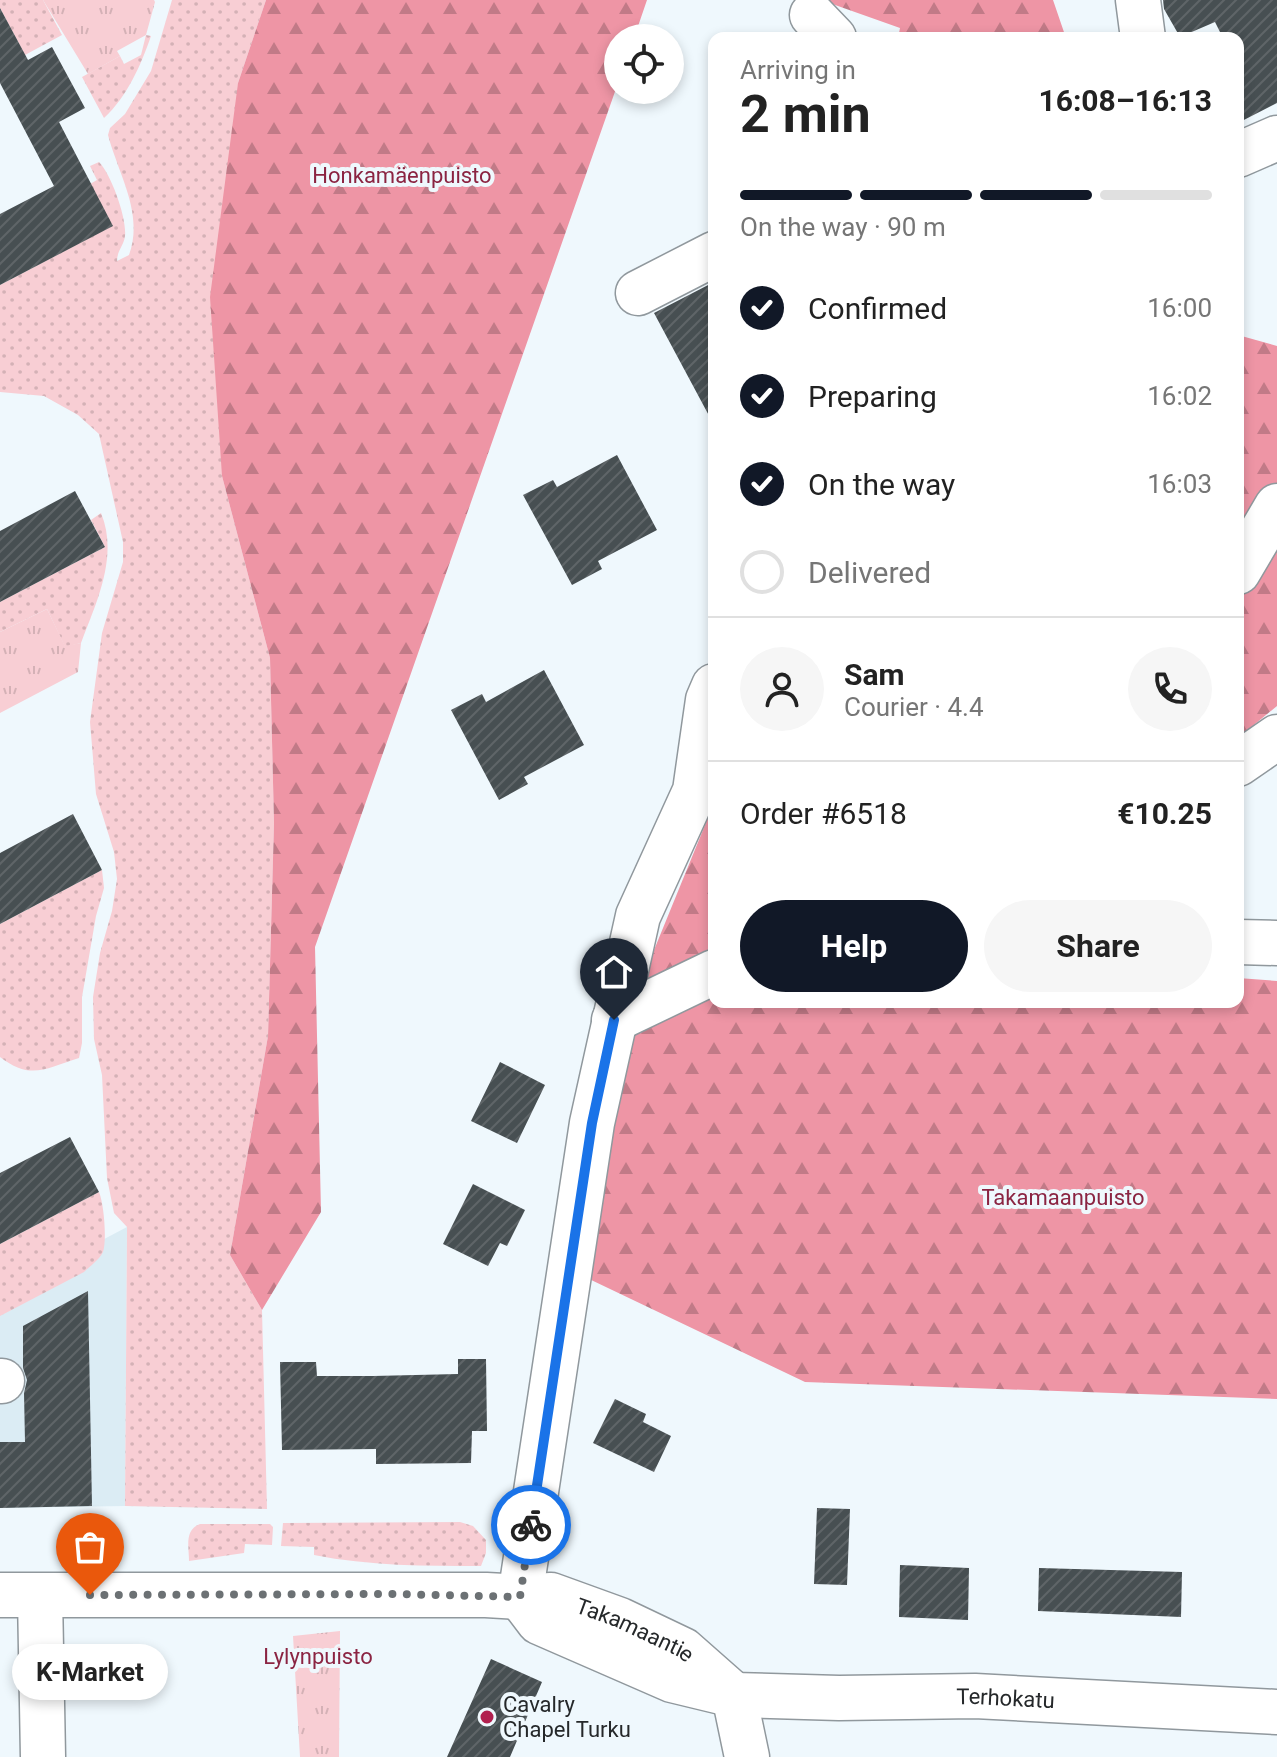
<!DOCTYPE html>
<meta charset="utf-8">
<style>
body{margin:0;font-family:Roboto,sans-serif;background:#f6f6f6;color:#222;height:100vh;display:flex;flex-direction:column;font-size:30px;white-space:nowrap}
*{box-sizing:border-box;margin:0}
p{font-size:26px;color:#767676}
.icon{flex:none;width:44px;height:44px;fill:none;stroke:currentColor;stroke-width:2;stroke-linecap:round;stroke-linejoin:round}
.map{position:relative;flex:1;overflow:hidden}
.drawer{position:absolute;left:708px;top:32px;width:536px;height:976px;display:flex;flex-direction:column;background:#fff;border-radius:16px;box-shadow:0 4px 12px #0003}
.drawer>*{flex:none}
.buttons{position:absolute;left:604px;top:24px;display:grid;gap:16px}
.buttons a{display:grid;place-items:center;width:80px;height:80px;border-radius:50%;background:#fff;box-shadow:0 4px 12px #0003;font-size:40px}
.pin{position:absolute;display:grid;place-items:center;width:68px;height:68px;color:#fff;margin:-82px -34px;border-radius:50% 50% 50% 0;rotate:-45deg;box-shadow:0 0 8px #0007}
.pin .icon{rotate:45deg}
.courier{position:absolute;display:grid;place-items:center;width:80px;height:80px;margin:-40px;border:6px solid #1a73e8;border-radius:50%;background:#fff;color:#222;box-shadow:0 2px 10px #0007}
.bubble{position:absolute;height:56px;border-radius:28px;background:#fff;box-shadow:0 4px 12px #0003;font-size:26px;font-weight:700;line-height:56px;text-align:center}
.summary em{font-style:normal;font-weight:700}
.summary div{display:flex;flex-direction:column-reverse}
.summary{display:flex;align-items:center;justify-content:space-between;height:136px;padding:0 32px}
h1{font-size:52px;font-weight:700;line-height:60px}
.bar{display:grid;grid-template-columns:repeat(4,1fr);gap:12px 8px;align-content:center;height:96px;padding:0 32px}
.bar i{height:10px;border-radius:6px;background:#e0e0e0}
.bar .on{background:#111827}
.bar p{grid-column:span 4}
.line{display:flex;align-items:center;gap:20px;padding:0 32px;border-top:2px solid #e0e0e0}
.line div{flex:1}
.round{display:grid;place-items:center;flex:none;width:84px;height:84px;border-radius:42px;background:#f6f6f6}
ol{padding:0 32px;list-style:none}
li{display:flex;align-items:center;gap:24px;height:88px}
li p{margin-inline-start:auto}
li .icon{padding:8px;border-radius:50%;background:#111827;color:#fff;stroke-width:4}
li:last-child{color:#767676}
li i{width:44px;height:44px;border:4px solid #e0e0e0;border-radius:50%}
.action{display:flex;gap:16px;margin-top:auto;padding:16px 32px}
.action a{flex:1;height:92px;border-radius:48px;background:#111827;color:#fff;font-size:32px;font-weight:700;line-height:92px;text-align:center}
.action a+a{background:#f6f6f6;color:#222}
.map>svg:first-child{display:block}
.built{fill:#dbecf4}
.grass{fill:url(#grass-dots)}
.forest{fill:url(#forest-firs)}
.park{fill:url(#park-tufts)}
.building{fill:url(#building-hatch)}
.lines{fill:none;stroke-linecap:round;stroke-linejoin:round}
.minor-casing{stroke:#90989d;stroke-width:47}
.minor{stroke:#fff;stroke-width:44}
.done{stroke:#6c7174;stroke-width:8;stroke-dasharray:0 14.4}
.route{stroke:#1a73e8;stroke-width:10}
.poi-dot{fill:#b1204f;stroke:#eff8fd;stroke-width:3}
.labels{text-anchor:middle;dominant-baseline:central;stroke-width:8;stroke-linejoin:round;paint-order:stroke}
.park-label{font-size:22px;fill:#8b2442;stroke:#eff8fd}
.street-label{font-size:22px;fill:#25282a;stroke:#eff8fd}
.poi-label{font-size:22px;fill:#25282a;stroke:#eff8fd;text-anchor:start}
</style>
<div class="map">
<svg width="1277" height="1757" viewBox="0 0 1277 1757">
<defs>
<pattern id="grass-dots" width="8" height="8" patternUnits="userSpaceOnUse" patternTransform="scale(2)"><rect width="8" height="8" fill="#f8ced4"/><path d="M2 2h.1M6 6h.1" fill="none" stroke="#d4b1b6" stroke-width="1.8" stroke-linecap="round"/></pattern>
<pattern id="forest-firs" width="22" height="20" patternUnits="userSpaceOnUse" patternTransform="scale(2)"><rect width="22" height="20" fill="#ee95a5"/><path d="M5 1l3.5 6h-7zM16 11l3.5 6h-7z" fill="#c17a87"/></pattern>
<pattern id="park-tufts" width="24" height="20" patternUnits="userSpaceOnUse" patternTransform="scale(2)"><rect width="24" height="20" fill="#f8ced4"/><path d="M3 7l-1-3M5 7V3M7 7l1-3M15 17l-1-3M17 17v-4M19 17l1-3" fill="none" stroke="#d4b1b6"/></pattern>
<pattern id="building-hatch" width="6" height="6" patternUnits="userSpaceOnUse" patternTransform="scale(2)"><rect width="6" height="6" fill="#474f52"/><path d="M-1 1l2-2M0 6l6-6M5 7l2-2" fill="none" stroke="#5f6568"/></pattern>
</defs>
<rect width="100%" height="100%" fill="#eff8fd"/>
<path class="built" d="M 127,1227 L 125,1506 L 0,1508 L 0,1294 Z"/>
<path class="grass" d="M 0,0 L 43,0 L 62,35 L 25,55 L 0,8 Z
M 172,0 L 266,0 L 238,83 L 222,476 L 270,658 L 274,823 L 268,1036 L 230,1255 L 262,1310 L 267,1509 L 125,1506 L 127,1227 L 114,1213 L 107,1178 L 102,1075 L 94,1039 L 93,997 L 100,953 L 112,911 L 117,879 L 114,852 L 96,794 L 90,722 L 102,633 L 123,562 L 123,542 L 99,434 L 78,415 L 44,396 L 0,392 L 0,285 L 112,226 L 90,184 L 97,180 L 90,166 L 99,162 C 111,174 127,218 125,236 C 124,245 117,251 117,261 L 129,255 C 144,213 119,176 108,135 L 110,128 L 125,114 L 151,71 Z
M 146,35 L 151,36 C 141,65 127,97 104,118 L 82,77 L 120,56 L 124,64 L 141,55 Z
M 101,513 C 119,556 96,603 81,643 L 65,647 L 47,609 L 0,632 L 0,602 L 105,547 L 91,520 Z
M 102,870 L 104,888 L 96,916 L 82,997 L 82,1043 L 79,1058 C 46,1068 31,1081 0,1057 L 0,924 Z
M 99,1192 C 104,1204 107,1240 103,1252 C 99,1260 90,1266 84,1272 L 0,1316 L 0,1244 Z
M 460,1522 L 473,1526 L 486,1540 L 486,1553 L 481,1566 C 425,1566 369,1566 314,1555 L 314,1547 L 281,1546 L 283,1523 Z
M 200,1524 L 270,1524 L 273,1527 L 272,1545 L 245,1544 L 244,1553 L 189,1561 C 189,1547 184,1530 200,1524 Z"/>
<path class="forest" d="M 266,0 L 647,0 L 634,38 L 618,38 L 618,83 L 315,947 L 321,1212 L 262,1310 L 230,1255 L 268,1036 L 274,823 L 270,658 L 222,476 L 210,297 L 238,83 Z
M 821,0 L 1053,0 L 1066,38 L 898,38 L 900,28 Z
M 1238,335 L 1277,346 L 1277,706 L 1238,738 Z
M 714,803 L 714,1002 L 1238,1002 L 1238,978 L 1277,981 L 1277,1399 L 805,1382 L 587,1278 L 619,1097 L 652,955 Z"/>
<path class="park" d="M 43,0 L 154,0 L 155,2 L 146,35 L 117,51 L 120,56 L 88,74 Z
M 47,609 L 65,646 L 81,643 L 78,672 L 0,713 L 0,632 Z
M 340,1631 L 339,1757 L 300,1757 L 293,1636 Z"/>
<path class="building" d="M 1163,0 L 1277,0 L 1277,103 L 1238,123 L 1238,38 L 1223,38 L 1215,22 L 1180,37 L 1164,9 Z
M 0,8 L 28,60 L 52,47 L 85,108 L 59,122 L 113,226 L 0,285 L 0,214 L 54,186 L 0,83 Z
M 714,282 L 714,425 L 654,313 Z
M 617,455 L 657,530 L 598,561 L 602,569 L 572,585 L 523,495 L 553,480 L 557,487 Z
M 75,491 L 105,547 L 0,602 L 0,531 Z
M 544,670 L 584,745 L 524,777 L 528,784 L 499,800 L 451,710 L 482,694 L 486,702 Z
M 73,814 L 102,870 L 0,924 L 0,853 Z
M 500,1062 L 545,1085 L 517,1143 L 471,1121 Z
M 70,1137 L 99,1192 L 0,1244 L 0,1173 Z
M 473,1184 L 525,1210 L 507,1246 L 500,1243 L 488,1266 L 443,1244 Z
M 88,1291 L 92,1506 L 0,1508 L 0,1442 L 25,1442 L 24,1393 L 27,1380 L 23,1368 L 23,1326 Z
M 458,1359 L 486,1359 L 487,1431 L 472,1431 L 471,1463 L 376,1464 L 376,1449 L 282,1450 L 280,1362 L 316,1362 L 317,1376 L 373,1376 L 458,1374 Z
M 615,1399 L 646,1414 L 643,1422 L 671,1436 L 654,1472 L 593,1443 Z
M 817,1508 L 850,1509 L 847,1585 L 814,1584 Z
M 900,1565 L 969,1568 L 968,1620 L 899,1617 Z
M 1039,1568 L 1182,1572 L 1181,1617 L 1038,1611 Z
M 491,1659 L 542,1682 L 510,1757 L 447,1757 Z"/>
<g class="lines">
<defs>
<g id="minor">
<path d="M 1138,0 L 1143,38"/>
<path d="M 812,15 L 834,38"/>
<path d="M 1238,155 L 1277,138"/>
<path d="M 638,293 L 714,254"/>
<path d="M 1238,572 L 1277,506"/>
<path d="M 1238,764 L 1277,737"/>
<path d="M 1238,942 L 1277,943"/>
<path d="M 614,1020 L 714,972"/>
<path d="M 0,1381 L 2,1381"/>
<path id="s1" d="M 0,1595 L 486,1595 L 520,1597 L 551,1595 L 620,1620 L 683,1650 L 734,1695 L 747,1757"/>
<path d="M 40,1596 L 43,1757"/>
<path d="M 520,1597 L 592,1123 L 638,916 L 695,791 L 708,700 L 714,686"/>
<path id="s2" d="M 520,1597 L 539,1622 L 672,1680 L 734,1695 L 839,1698 L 975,1696 L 1277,1712"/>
</g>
</defs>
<use href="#minor" class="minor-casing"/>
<use href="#minor" class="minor"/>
</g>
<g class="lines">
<path class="done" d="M 90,1595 L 394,1594 L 520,1597 L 531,1525"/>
<path class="route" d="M 531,1525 L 592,1123 L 614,1020"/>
</g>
<circle class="poi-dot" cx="487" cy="1717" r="8"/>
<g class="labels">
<g class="park-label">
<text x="402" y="175">Honkamäenpuisto</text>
<text x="1063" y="1197">Takamaanpuisto</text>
<text x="318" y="1656">Lylynpuisto</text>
</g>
<g class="street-label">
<text stroke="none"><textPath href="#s1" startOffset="642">Takamaantie</textPath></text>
<text stroke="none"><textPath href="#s2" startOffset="512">Terhokatu</textPath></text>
</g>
<g class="poi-label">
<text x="503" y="1704">Cavalry<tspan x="503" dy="25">Chapel Turku</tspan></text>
</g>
</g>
</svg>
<div class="buttons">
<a><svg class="icon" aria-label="locate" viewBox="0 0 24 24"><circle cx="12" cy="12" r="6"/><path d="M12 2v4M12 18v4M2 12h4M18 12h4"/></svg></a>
</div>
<div class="pin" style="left:90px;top:1595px;background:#ea580c"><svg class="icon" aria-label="bag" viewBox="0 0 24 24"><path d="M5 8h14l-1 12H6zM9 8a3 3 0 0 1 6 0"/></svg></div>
<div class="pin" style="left:614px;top:1020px;background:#1f2937"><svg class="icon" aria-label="home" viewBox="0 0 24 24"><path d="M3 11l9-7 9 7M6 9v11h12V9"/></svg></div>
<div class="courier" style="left:531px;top:1525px"><svg class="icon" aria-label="bike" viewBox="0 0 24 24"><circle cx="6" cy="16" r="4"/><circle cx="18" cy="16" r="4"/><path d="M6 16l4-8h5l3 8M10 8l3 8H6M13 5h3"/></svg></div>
<div class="bubble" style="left:12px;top:1644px;width:156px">K-Market</div>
<section class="drawer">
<div class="summary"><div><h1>2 min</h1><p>Arriving in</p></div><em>16:08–16:13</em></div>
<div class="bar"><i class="on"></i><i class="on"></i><i class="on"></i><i></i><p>On the way · 90 m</p></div>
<ol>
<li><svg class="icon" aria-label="check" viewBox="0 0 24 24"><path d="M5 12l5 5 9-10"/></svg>Confirmed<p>16:00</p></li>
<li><svg class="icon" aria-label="check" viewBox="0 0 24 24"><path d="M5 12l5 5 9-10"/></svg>Preparing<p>16:02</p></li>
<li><svg class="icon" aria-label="check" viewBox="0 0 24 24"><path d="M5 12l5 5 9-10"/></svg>On the way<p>16:03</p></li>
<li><i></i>Delivered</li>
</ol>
<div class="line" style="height:144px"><a class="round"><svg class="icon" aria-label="person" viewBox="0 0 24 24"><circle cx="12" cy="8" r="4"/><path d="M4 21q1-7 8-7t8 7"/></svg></a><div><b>Sam</b><p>Courier · 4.4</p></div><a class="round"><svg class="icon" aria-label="phone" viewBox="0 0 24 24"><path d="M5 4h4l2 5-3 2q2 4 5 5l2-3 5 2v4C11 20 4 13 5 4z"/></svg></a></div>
<div class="line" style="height:104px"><div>Order #6518</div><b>€10.25</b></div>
<div class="action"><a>Help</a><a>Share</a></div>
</section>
</div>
